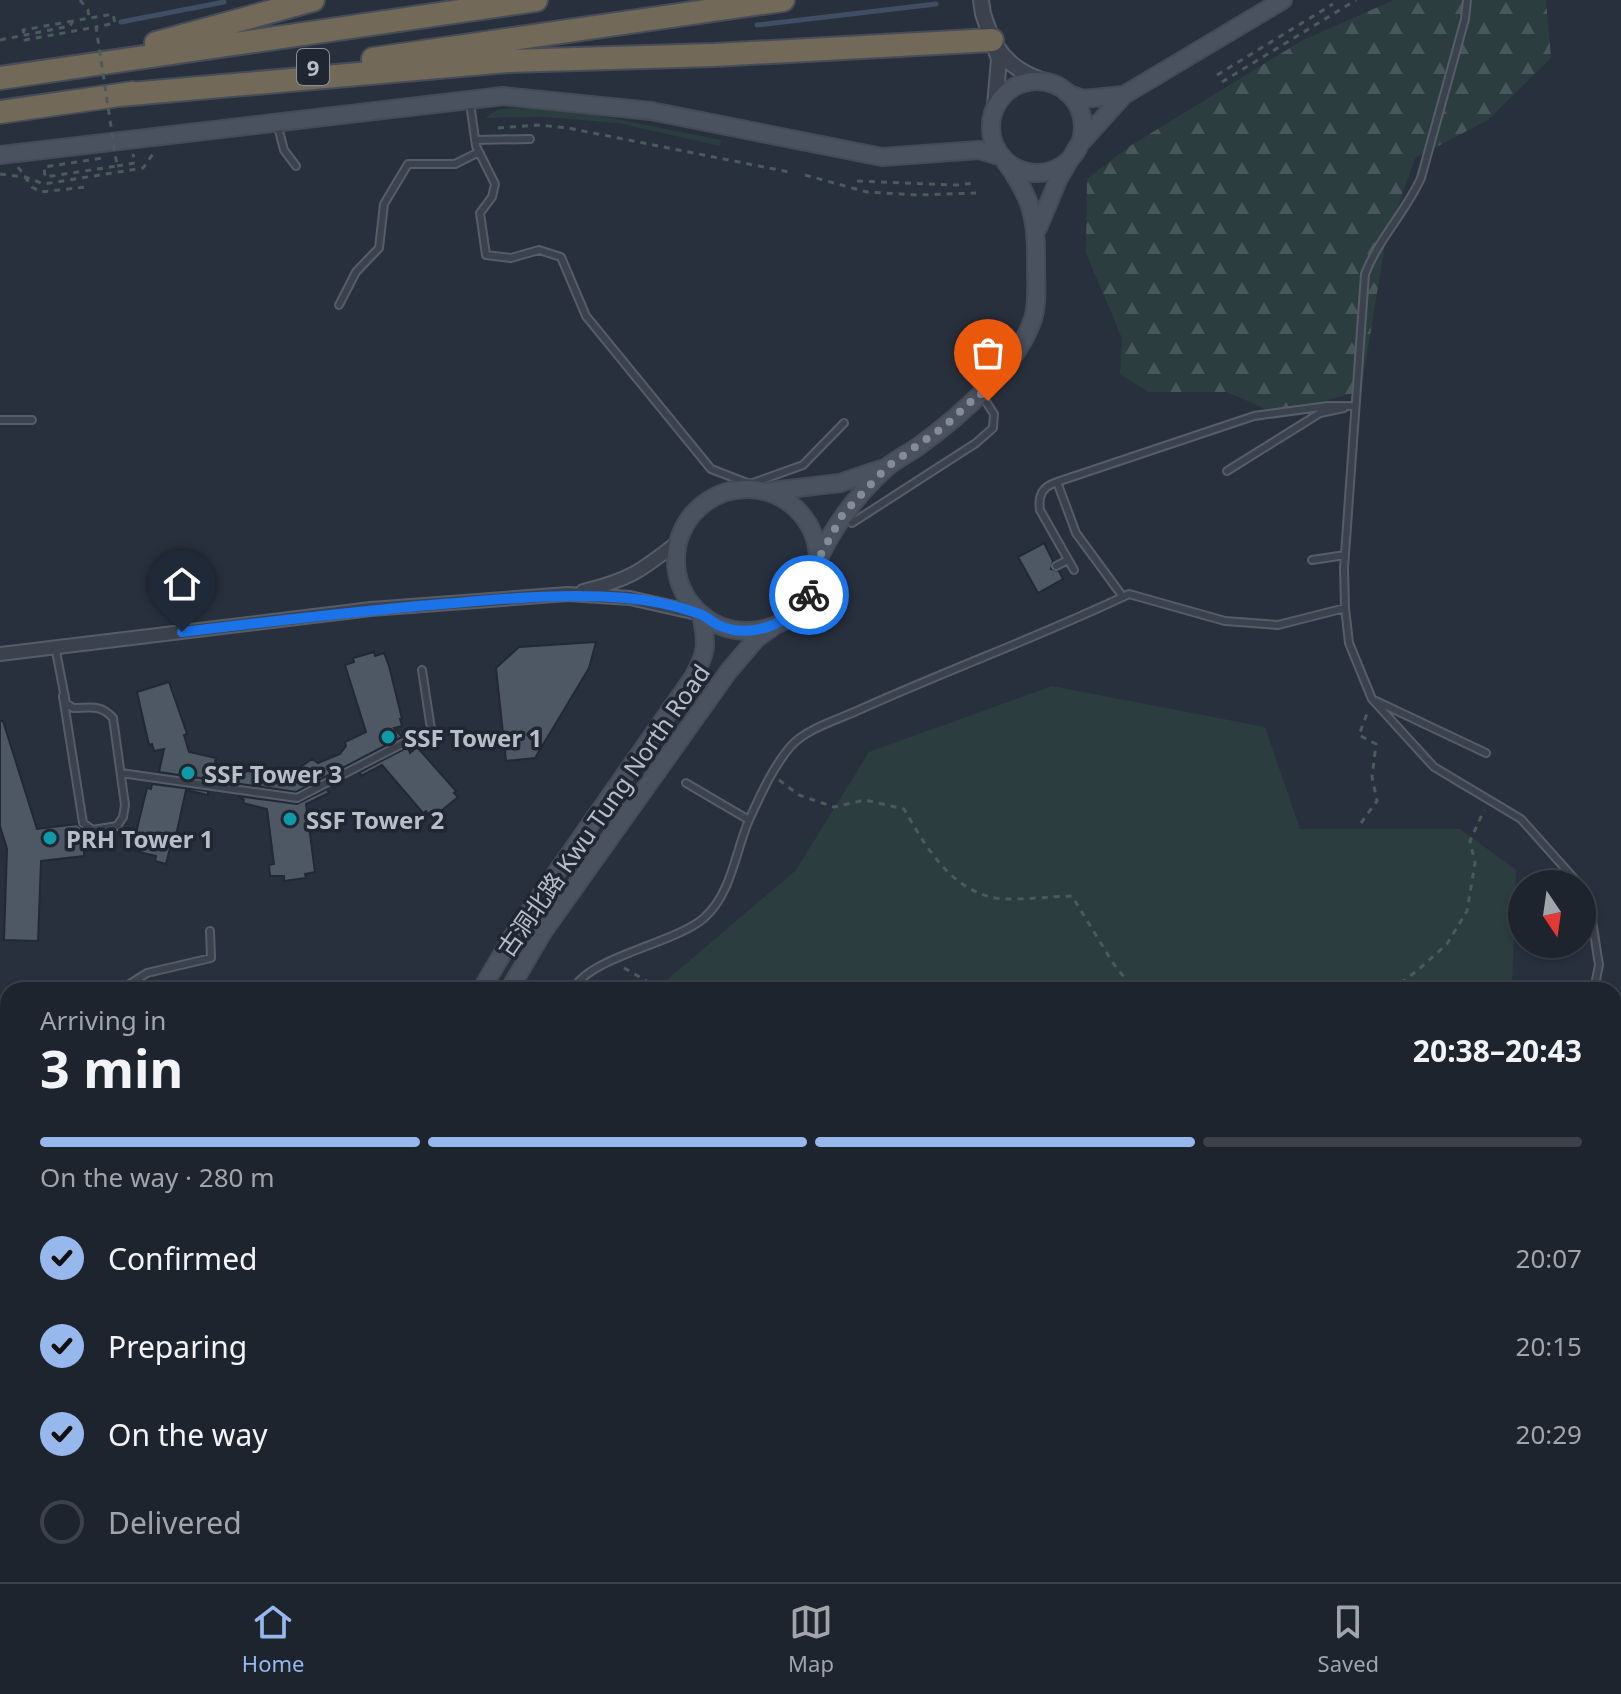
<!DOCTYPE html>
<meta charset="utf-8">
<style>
body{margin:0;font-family:"Noto Sans","Noto Sans SC",sans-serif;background:#2b303a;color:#f1f3f6;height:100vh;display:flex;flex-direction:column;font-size:30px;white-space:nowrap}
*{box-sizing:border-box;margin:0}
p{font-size:26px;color:#a1a4aa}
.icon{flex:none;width:44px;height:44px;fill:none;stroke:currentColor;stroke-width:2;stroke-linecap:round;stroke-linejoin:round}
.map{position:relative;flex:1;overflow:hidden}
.panel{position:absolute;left:0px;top:982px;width:1622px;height:600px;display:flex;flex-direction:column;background:#1e242e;border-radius:24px 24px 0 0;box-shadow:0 2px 6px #0004,0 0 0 2px #3c414a}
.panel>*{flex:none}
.needle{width:52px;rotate:167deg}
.controls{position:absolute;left:1508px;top:870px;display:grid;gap:16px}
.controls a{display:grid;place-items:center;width:88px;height:88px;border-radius:50%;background:#1e242e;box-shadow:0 2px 6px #0004,0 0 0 2px #3c414a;font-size:40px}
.pin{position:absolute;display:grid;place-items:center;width:68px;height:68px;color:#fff;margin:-82px -34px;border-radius:50% 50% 50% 0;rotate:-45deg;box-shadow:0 0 8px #0007}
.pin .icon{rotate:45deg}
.courier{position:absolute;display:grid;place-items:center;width:80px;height:80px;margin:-40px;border:6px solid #1a73e8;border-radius:50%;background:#fff;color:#222;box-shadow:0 2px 10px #0007}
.summary em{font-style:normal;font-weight:700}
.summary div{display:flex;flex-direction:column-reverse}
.summary{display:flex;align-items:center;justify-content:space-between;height:136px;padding:0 40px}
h1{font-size:52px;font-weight:700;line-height:60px}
.bar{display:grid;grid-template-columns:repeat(4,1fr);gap:12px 8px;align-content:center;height:96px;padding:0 40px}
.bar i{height:10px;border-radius:6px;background:#3c414a}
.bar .active{background:#97b8ed}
.bar p{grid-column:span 4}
ol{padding:0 40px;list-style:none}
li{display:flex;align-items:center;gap:24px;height:88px}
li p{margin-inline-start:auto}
li .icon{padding:8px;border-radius:50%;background:#97b8ed;color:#111;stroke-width:4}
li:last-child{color:#a1a4aa}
li i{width:44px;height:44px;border:4px solid #3c414a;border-radius:50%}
.dock{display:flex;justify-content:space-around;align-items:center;height:112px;border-top:2px solid #3c414a;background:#1e242e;font-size:22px;color:#a1a4aa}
.dock a{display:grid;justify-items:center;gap:4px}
.dock .active{color:#97b8ed}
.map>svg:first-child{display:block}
.grass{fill:#2b3d3f}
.forest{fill:url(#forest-firs)}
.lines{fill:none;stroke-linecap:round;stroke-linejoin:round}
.stream{stroke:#404e64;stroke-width:5}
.building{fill:#4e5865;stroke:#222934;stroke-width:2}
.service-casing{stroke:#565d68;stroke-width:10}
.minor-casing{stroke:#565d68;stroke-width:16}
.tertiary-casing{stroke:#565d68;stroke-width:18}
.secondary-casing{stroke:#444b56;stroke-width:20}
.motorway-casing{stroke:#464d58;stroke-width:26}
.path{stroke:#4a5a5d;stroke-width:3;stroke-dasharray:6 6;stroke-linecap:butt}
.service{stroke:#3b424d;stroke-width:6}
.minor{stroke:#3b424d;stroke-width:12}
.tertiary{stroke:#3b424d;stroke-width:14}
.secondary{stroke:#4a5260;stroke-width:16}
.motorway{stroke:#726959;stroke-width:22}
.path-bridge{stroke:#4a5a5d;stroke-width:3;stroke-dasharray:6 6;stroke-linecap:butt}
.done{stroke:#858c97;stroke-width:8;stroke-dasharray:0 14.4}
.route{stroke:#1a73e8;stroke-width:10}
.culture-dot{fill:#0f9aa8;stroke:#202732;stroke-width:3}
.labels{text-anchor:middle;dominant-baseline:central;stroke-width:7;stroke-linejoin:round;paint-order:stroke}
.shield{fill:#202732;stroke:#8a919b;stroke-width:2}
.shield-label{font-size:22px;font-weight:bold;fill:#b7bec8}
.poi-label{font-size:24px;font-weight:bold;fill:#b7bec8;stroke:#202732;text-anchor:start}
.street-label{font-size:24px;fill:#b7bec8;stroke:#202732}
</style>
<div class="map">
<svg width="1621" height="1582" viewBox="0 0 1621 1582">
<defs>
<pattern id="forest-firs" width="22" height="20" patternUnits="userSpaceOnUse" patternTransform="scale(2)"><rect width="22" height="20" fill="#2b3d3f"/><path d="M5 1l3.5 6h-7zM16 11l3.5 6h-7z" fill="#485759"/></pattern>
</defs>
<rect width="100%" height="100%" fill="#28303d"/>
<path class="grass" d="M 526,108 L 591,114 L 721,140 L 720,146 L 618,123 L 544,117 L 486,118 C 496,106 512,109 526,108 Z
M 1052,686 L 1265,727 L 1300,829 L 1460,829 L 1516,870 L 1512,990 L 655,990 L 796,870 L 869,752 Z
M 1614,1160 L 1621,1163 L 1621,1406 L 1614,1407 Z
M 655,1574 L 1134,1574 L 1156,1582 L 654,1582 Z"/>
<path class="forest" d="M 1394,0 L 1546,0 L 1551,58 L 1488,120 L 1415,158 L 1385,244 L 1361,391 L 1277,414 L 1227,392 L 1148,392 L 1120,374 L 1122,338 L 1086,253 L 1087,179 L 1130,146 L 1303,40 Z"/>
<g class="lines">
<path class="stream" d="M 121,22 L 224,2
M 757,25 L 936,4"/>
</g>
<path class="building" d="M 1044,543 L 1053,561 L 1051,569 L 1059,571 L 1063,579 L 1038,593 L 1018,557 Z
M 596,642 L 589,668 L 535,758 L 506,761 L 496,668 L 519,647 Z
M 374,652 L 375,656 L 384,653 L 389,666 L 402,719 L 400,719 L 402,726 L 394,728 L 402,737 L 296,792 L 159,772 L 164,749 L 154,751 L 152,744 L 149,745 L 137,692 L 169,682 L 187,734 L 184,735 L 189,752 L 216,758 L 215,762 L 223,767 L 246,772 L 252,767 L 266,770 L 265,774 L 286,777 L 312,759 L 318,763 L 340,754 L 346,746 L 345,742 L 366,732 L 345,665 L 354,662 L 353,658 Z
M 0,721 L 3,721 L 37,829 L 77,824 L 90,835 L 96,836 L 97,845 L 84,850 L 84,856 L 41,861 L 38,941 L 4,940 L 7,849 L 0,826 Z
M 408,747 L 410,753 L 417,747 L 456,791 L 454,793 L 458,797 L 441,811 L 445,815 L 436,823 L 426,811 L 423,813 L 382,765 L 361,776 L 360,772 Z
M 152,784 L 208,791 L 208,795 L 186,790 L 173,849 L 170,848 L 166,864 L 155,861 L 156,856 L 135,851 L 136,846 L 133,845 L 147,788 L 151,789 Z
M 327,789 L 329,793 L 306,804 L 315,872 L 305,874 L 306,878 L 284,881 L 284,876 L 270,876 L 269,865 L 274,864 L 267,809 L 243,803 L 244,800 L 238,796 L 297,804 Z"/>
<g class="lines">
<defs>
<path id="service" d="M 470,103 L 476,146 L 495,184 L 492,197 L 480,213 L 486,255 L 511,258 L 539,250 L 561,257 L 586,316 L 711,469 L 750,484 L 803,465 L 844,423
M 277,123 L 284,150 L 296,166
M 475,140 L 530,139
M 339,305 L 356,272 L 379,248 L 384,204 L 408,164 L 455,164 L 479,152
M 0,420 L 32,420
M 1227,471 L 1320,413 L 1344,408
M 1057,482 C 1042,487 1038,495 1040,510 L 1074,570
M 852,523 L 976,443 L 993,428 L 994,414 L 981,394
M 1312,560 L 1345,555
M 1056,566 L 1068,560
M 1123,597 L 1076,533 L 1057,482 L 1254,416 L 1328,406 L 1355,406
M 1345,608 L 1344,568 L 1365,274 C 1379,238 1405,213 1421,178 L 1465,19 L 1467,0
M 55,646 L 66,703 L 73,708 C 91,708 100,704 113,718 L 125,805 L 123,817 L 117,826 L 93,830 L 83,823 L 63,696
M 1376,701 L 1486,753
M 121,773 L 297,798 L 431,729 L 422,670
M 686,783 L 749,820
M 1582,888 L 1588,895 L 1599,965 L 1594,990
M 120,990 L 147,973 L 211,958 L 210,931
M 573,990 C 588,957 674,944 704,918 C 732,893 735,852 749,820 C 760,796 774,765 791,746 C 807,728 840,719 861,709 C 950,669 1041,636 1129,594 L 1225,621 L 1278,625 L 1345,608 L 1349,643 L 1372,699 L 1434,767 L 1521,819 L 1579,884
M 0,1011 L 8,1015
M 1614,1042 L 1621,1042
M 1614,1053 L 1621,1061
M 436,1582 L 439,1574"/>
<path id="minor" d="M 583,591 C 629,580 641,571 678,542
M 0,654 L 371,609 L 568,594 L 630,598 L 701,614"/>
<path id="tertiary" d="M 981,0 L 983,14 L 999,59 L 995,106
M 997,47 C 1009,66 1026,75 1047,82"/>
<path id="secondary" d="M991 127a46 46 0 1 1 92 0a46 46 0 1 1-92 0Z
M 1067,93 L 1083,99 L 1124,95
M 0,155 L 503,96 L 651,111 L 882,157 L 979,150 L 1002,157
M 1038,228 L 1059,178 L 1078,146 L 1124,95 L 1283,0
M676 560a71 71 0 1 1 142 0a71 71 0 1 1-142 0Z
M 771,491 L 840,483 L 881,469
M 819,558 C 835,524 856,496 884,470 C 894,460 908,454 919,446 C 960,416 1017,367 1033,319 C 1038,303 1036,281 1036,264 C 1037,219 1032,198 1005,161
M 481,990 L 517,929 L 692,679 C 708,652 707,643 701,614
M 509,990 L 543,932 L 728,672 L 756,639 L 774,626
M 449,1582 L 450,1574
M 469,1582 L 471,1574"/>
<path id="motorway" d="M 156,43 L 313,0
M 373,59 L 783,0
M 0,78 L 536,0
M 119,95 L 507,61 L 714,55 L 992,40
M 0,112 L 133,93"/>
</defs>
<use href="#service" class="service-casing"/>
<use href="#minor" class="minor-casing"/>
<use href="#tertiary" class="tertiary-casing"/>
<use href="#secondary" class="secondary-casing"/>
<use href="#motorway" class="motorway-casing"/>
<path class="path" d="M 80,0 L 88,10 L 89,17
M 0,40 L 70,26 L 73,21 L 113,14 L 115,23 L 96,27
M 1217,75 L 1333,4
M 1222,82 L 1356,0
M 498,128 L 538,125 L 568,128 L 789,172
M 117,166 L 135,163 L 133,154
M 18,167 L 32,187 L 41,192 L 86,187
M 0,174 L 25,177 L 44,184 L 143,168 L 153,154
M 805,175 L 867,192 L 918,195 L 976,193
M 857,181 L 956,185 L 975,183
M 779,780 L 799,795 L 834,807 L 865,800 L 904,809 C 925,845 947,885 990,897 C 1007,902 1052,896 1072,896 L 1113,963 L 1134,990
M 1361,823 L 1377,801 L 1372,777 L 1376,744 L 1359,735 L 1368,711
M 624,968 L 662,990
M 1391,990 L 1417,971 L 1447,944 L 1467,911 L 1475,863 L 1470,841 L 1484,810
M 1614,1315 L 1621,1318
M 928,1582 L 930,1574"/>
<use href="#service" class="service"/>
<use href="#minor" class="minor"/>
<use href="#tertiary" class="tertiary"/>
<use href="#secondary" class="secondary"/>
<use href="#motorway" class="motorway"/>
<path class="path-bridge" d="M 73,21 L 23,30 L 25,40 L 96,27 L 117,166 L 45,177 L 44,167 L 103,158"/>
</g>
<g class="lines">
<path class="done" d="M 809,595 L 817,575 L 819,558 L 843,514 L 887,467 L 945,426 L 980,393 L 988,401"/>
<path class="route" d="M 182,632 C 273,621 364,610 455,603 C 513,598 568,593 626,598 C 650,600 674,605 697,613 C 705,615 711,621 718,625 C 752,640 789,624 809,595"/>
</g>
<g class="culture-dot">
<circle cx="388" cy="737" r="8"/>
<circle cx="188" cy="773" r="8"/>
<circle cx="290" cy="819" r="8"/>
<circle cx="50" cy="838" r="8"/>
</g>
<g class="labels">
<rect class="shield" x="297" y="49" width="32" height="36" rx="6"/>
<g class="shield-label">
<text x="313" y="67">9</text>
</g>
<g class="poi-label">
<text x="404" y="737">SSF Tower 1</text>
<text x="204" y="773">SSF Tower 3</text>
<text x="306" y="819">SSF Tower 2</text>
<text x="66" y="838">PRH Tower 1</text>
</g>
<g class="street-label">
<text transform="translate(603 810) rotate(-55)">古洞北路 Kwu Tung North Road</text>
</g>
</g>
</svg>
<div class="controls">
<a><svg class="needle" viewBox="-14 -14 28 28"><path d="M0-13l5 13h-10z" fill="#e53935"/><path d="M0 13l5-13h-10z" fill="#a1a4aa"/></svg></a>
</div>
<div class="pin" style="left:988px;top:401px;background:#ea580c"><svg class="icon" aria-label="bag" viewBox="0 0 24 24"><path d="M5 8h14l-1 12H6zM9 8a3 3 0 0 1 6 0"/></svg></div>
<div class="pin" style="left:182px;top:632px;background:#1f2937"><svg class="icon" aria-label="home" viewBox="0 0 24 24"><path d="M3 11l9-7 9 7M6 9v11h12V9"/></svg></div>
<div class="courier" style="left:809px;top:595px"><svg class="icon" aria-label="bike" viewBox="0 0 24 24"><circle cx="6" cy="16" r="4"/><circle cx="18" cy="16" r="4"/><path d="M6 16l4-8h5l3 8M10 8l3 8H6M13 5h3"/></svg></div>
<section class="panel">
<div class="summary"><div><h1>3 min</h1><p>Arriving in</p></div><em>20:38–20:43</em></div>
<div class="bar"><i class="active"></i><i class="active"></i><i class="active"></i><i></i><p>On the way · 280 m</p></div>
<ol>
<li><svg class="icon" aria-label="check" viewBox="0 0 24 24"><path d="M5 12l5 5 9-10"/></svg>Confirmed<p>20:07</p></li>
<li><svg class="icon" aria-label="check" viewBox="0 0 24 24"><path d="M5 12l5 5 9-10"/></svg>Preparing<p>20:15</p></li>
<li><svg class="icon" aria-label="check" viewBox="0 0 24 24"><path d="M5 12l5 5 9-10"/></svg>On the way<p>20:29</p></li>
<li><i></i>Delivered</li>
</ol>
</section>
</div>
<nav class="dock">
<a class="active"><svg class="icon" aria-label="home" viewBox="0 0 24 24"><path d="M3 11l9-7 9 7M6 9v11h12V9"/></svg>Home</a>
<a><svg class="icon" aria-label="map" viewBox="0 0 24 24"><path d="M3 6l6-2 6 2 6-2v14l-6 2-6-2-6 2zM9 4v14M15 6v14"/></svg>Map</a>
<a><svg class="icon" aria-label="saved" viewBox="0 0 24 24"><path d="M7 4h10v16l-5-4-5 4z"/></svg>Saved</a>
</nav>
